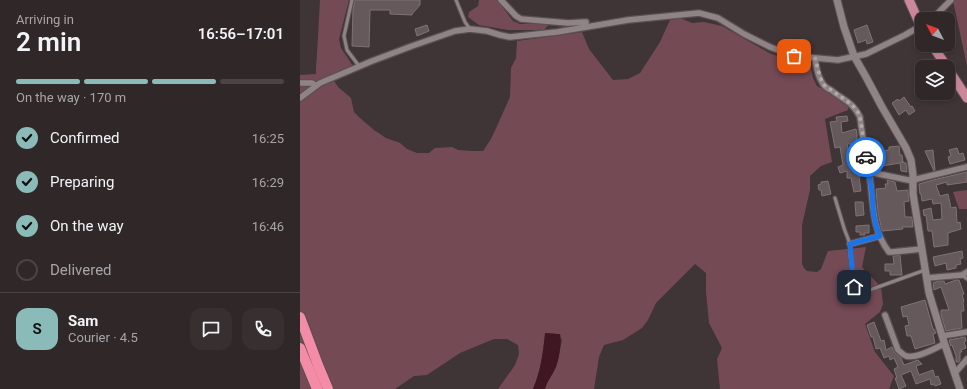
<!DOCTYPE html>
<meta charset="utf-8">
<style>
body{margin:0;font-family:Roboto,sans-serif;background:#372f30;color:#f1f3f6;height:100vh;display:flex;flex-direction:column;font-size:15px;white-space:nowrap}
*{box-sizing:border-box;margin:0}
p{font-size:13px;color:#a7a5a8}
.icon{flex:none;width:22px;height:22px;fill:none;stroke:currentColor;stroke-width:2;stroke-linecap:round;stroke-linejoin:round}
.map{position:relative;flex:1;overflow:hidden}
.side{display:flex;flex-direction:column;background:#2f2728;width:300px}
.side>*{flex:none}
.needle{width:26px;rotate:311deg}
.controls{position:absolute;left:615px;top:12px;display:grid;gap:8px}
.controls a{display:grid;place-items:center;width:40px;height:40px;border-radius:8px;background:#2f2728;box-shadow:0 2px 6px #0003,0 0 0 1px #4a4445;font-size:20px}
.pin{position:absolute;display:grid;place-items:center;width:34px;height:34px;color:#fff;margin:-17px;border-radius:8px;box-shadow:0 2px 6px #0006}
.courier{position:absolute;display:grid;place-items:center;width:40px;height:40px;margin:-20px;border:3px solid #1a73e8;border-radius:50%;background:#fff;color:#222;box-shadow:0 1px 5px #0007}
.headline em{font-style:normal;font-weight:600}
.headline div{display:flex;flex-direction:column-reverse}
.headline{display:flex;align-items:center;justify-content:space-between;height:68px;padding:0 16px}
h1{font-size:26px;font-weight:600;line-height:30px}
.bar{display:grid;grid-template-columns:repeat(4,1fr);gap:6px 4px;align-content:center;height:48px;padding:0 16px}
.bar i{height:5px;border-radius:3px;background:#4a4445}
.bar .selected{background:#8bbbb9}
.bar p{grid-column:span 4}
.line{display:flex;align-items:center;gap:10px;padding:0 16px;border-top:1px solid #4a4445}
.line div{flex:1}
.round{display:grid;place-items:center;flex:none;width:42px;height:42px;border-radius:12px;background:#372f30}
ol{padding:0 16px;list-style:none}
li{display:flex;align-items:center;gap:12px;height:44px}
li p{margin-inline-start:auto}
li .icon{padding:4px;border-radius:50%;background:#8bbbb9;color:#111;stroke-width:4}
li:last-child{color:#a7a5a8}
li i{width:22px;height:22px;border:2px solid #4a4445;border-radius:50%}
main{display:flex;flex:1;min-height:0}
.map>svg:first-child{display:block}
.green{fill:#744a55}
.water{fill:#3f1723}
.building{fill:#65595b;stroke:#7e7274}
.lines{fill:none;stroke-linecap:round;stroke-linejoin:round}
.service-casing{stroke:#5a5052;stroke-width:5}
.minor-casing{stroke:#5a5052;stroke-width:8}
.tertiary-casing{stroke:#5a5052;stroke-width:9}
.primary-casing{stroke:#5a5052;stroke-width:11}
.motorway-casing{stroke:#5a5052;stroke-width:12}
.service{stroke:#908386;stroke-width:3}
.minor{stroke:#908386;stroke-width:5.5}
.tertiary{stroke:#908386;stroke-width:7}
.primary{stroke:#cc889a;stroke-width:9}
.motorway{stroke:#f48ca8;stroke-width:10}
.done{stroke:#b1a9aa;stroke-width:4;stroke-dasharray:0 7.2}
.route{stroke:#1a73e8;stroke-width:5}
</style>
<main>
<section class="side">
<div class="headline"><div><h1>2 min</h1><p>Arriving in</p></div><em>16:56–17:01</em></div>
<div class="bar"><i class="selected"></i><i class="selected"></i><i class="selected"></i><i></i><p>On the way · 170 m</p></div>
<ol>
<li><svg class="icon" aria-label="check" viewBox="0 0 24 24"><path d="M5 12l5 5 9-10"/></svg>Confirmed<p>16:25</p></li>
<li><svg class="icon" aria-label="check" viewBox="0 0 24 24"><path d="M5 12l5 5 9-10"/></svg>Preparing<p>16:29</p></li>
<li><svg class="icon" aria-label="check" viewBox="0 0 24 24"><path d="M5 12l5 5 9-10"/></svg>On the way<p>16:46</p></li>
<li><i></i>Delivered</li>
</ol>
<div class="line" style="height:72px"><b class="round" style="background:#8bbbb9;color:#111">S</b><div><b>Sam</b><p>Courier · 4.5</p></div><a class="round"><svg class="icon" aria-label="chat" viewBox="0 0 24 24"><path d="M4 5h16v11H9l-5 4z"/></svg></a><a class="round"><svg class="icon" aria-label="phone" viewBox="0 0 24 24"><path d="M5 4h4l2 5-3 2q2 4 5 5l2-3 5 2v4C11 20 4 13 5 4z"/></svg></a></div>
</section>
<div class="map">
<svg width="667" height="389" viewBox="0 0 667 389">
<rect width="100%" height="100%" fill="#3f3436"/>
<path class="green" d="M 20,0 L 49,0 L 39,39 L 41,48 L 53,66 L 31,76 L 38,87 L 51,98 L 54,112 L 60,118 L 74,130 L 86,138 L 100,143 L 107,149 L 117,153 L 129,153 L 135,148 L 152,147 L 158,150 L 172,151 L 183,151 L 191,139 L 197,126 L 210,97 L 211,68 L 216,58 L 217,41 L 282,32 L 289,49 L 313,80 L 328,79 L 340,73 L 360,42 L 370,20 L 380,18 L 392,23 L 404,22 L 422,26 L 471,54 L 510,65 L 513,78 L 517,86 L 545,101 L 548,105 L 548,110 L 525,119 L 532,162 L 521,166 L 510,176 L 510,190 L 502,225 L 502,264 L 504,268 L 507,271 L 517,272 L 521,269 L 528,251 L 566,247 L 562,267 L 581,287 L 583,304 L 580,312 L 565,324 L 575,352 L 594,376 L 589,389 L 420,389 L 417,359 L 422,348 L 409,323 L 406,292 L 406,273 L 395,264 L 356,303 L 348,320 L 342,328 L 323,340 L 304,345 L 299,357 L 294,389 L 245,389 L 247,383 L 256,367 L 262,340 L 257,334 L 246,333 L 245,335 C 243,354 240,372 233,389 L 198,389 L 215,365 L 219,354 L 218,345 L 207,339 L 194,339 L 160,353 L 127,375 L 114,376 L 95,389 L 0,389 L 0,75 L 16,74 L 16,67 L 17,54 Z
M 179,0 L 197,0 L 213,21 L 220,24 L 249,24 L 244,30 L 208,30 L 179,25 L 168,17 L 169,12 L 178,6 Z
M 654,0 L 667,0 L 667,66 L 653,1 Z
M 667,190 L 667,209 L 659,209 L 653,192 Z"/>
<path class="water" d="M 245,333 L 257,334 L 260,334 C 262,341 259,362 255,369 C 252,376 247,381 245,389 L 233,389 C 241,371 243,353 245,333 Z"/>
<path class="building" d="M 55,0 L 120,0 L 120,5 L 112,14 L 112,15 L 90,14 L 90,10 L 70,10 L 69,47 L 52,46 L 53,8 Z
M 127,25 L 129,31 L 117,36 L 115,29 Z
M 567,25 L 573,42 L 567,44 L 566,40 L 558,43 L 554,30 Z
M 604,97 L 611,107 L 612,106 L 615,111 L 609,115 L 606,110 L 599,115 L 592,103 L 598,99 L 599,101 Z
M 547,116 L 548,121 L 541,122 L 542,133 L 556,129 L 557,134 L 557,144 L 547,144 L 549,155 L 557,154 L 558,162 L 560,162 L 561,176 L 559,176 L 561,191 L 554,192 L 551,178 L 547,178 L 547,171 L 540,173 L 538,167 L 543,165 L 540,147 L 535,148 L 530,122 L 537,121 L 536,117 Z
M 599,146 L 600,155 L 602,155 L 603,162 L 601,162 L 606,163 L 607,172 L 601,171 L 600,163 L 576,167 L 574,152 L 589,150 L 589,147 Z
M 657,148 L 659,154 L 663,153 L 665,160 L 650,164 L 648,157 L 651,156 L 649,150 Z
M 633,150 L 635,170 L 634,171 L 625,151 Z
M 667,172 L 667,182 L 647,185 L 647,182 L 636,185 L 640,196 L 648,194 L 651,208 L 656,207 L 657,223 L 660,222 L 661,229 L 648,233 L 648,245 L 634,247 L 632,231 L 628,231 L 626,215 L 624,216 L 623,210 L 631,208 L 633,220 L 642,219 L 641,203 L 633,204 L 632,199 L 622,201 L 621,194 L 620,194 L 619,184 L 633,180 Z
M 587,180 L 595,182 L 597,191 L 608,190 L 609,201 L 604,202 L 605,217 L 612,217 L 613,227 L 602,227 L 603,229 L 582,231 L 578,213 L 576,189 L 586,188 L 585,184 L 588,184 Z
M 528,181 L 531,194 L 522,196 L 521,190 L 519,190 L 518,185 L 521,184 L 521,182 Z
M 555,202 L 563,202 L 564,215 L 556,216 Z
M 569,225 L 569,233 L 564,233 L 565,235 L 560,235 L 560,232 L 556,232 L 556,226 Z
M 662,251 L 663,258 L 660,259 L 661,264 L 656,265 L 656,268 L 647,270 L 646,263 L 635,266 L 633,257 Z
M 600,255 L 602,275 L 590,275 L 590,271 L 585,271 L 585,264 L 594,264 L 593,256 Z
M 656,280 L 659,280 L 664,294 L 662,295 L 664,301 L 663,302 L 664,311 L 661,311 L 662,328 L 646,331 L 641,315 L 641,310 L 649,310 L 641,287 L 634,290 L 633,283 L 638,281 L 644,281 L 645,284 Z
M 625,300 L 633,329 L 634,329 L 636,333 L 633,334 L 635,343 L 615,349 L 611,336 L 607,336 L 605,326 L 609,325 L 607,316 L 603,317 L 601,307 Z
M 574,322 L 581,341 L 584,340 L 586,350 L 592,347 L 595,353 L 601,358 L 604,365 L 618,360 L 622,364 L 616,366 L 619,375 L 633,370 L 635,377 L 638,376 L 641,384 L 635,386 L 634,384 L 631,385 L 630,379 L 616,384 L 611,371 L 601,375 L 606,386 L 599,389 L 595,378 L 597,378 L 594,369 L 598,367 L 594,358 L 590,360 L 589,356 L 584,358 L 580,348 L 576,349 L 573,337 L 571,337 L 567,325 Z
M 665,337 L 666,341 L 664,342 L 666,348 L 661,350 L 662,352 L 660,352 L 660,360 L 659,362 L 656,362 L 656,356 L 652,345 L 651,346 L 649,340 Z"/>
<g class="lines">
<defs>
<path id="service" d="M 52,0 L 44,36 L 47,50 L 59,66
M 156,0 L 165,22 L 170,29
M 535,198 L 544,228 L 550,244 L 550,256 L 554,287
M 662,275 L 667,279
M 567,291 L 625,270"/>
<path id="minor" d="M 201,0 L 216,16 L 221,19 L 268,23 L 286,22
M 631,19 L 634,17 L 651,0
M 515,58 C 516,67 518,77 523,84 C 525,87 528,89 531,90 C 543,100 553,102 560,117 C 562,136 566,154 569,172 C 574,201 570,227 589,252 L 592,252 L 622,249
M 0,83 L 12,83 L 16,86
M 0,98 L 20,83 L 72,61 L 112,46 L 155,31 L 170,29 L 187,31 L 200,35 L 210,37 L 257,32 L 328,20 L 399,13 L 418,18 L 444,34 L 470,47 L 494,56 L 538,60 L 566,54 L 605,35 L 619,27 L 622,25
M 569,172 L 613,181
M 613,180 L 667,167
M 550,244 L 580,236
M 627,278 L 662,275 L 667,272
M 585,315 L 598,350 C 601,352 603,355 606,356 C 616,359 636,348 644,344
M 642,336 L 667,332
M 655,373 L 667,359"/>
<path id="tertiary" d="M 537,0 L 544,27 L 554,56 L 566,77 L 582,107 L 606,148 L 611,160 L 613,175 L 613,194 L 629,293 L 644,342 L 660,389"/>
<path id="primary" d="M 609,0 L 622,29
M 632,45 L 647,67
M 648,69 L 667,98"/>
<path id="motorway" d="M 0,317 L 18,365 L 28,389
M 0,348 L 17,389"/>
</defs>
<use href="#service" class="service-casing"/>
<use href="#minor" class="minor-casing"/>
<use href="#tertiary" class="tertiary-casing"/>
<use href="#primary" class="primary-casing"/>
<use href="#motorway" class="motorway-casing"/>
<use href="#service" class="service"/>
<use href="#minor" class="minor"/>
<use href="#tertiary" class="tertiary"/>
<use href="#primary" class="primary"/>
<use href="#motorway" class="motorway"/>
</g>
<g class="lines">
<path class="done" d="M 494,56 L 515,58 L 520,77 L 524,85 L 551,104 L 557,110 L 560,117 L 566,157"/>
<path class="route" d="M 554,287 L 550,244 L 580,236 C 573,222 573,208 572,192 C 570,181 569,169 566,157"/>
</g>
</svg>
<div class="controls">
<a><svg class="needle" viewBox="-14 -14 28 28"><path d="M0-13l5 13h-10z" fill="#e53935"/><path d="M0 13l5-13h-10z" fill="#a7a5a8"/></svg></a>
<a><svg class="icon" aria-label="layers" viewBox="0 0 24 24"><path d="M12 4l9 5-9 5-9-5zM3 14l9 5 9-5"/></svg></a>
</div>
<div class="pin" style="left:494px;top:56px;background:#ea580c"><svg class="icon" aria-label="bag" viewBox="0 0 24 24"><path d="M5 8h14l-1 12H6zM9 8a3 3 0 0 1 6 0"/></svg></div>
<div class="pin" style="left:554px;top:287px;background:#1f2937"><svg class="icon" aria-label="home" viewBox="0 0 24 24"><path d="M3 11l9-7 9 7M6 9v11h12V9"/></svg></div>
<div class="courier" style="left:566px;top:157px"><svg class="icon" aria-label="car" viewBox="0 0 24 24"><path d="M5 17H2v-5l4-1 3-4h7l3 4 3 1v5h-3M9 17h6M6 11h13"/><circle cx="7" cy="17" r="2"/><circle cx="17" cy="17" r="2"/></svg></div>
</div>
</main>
